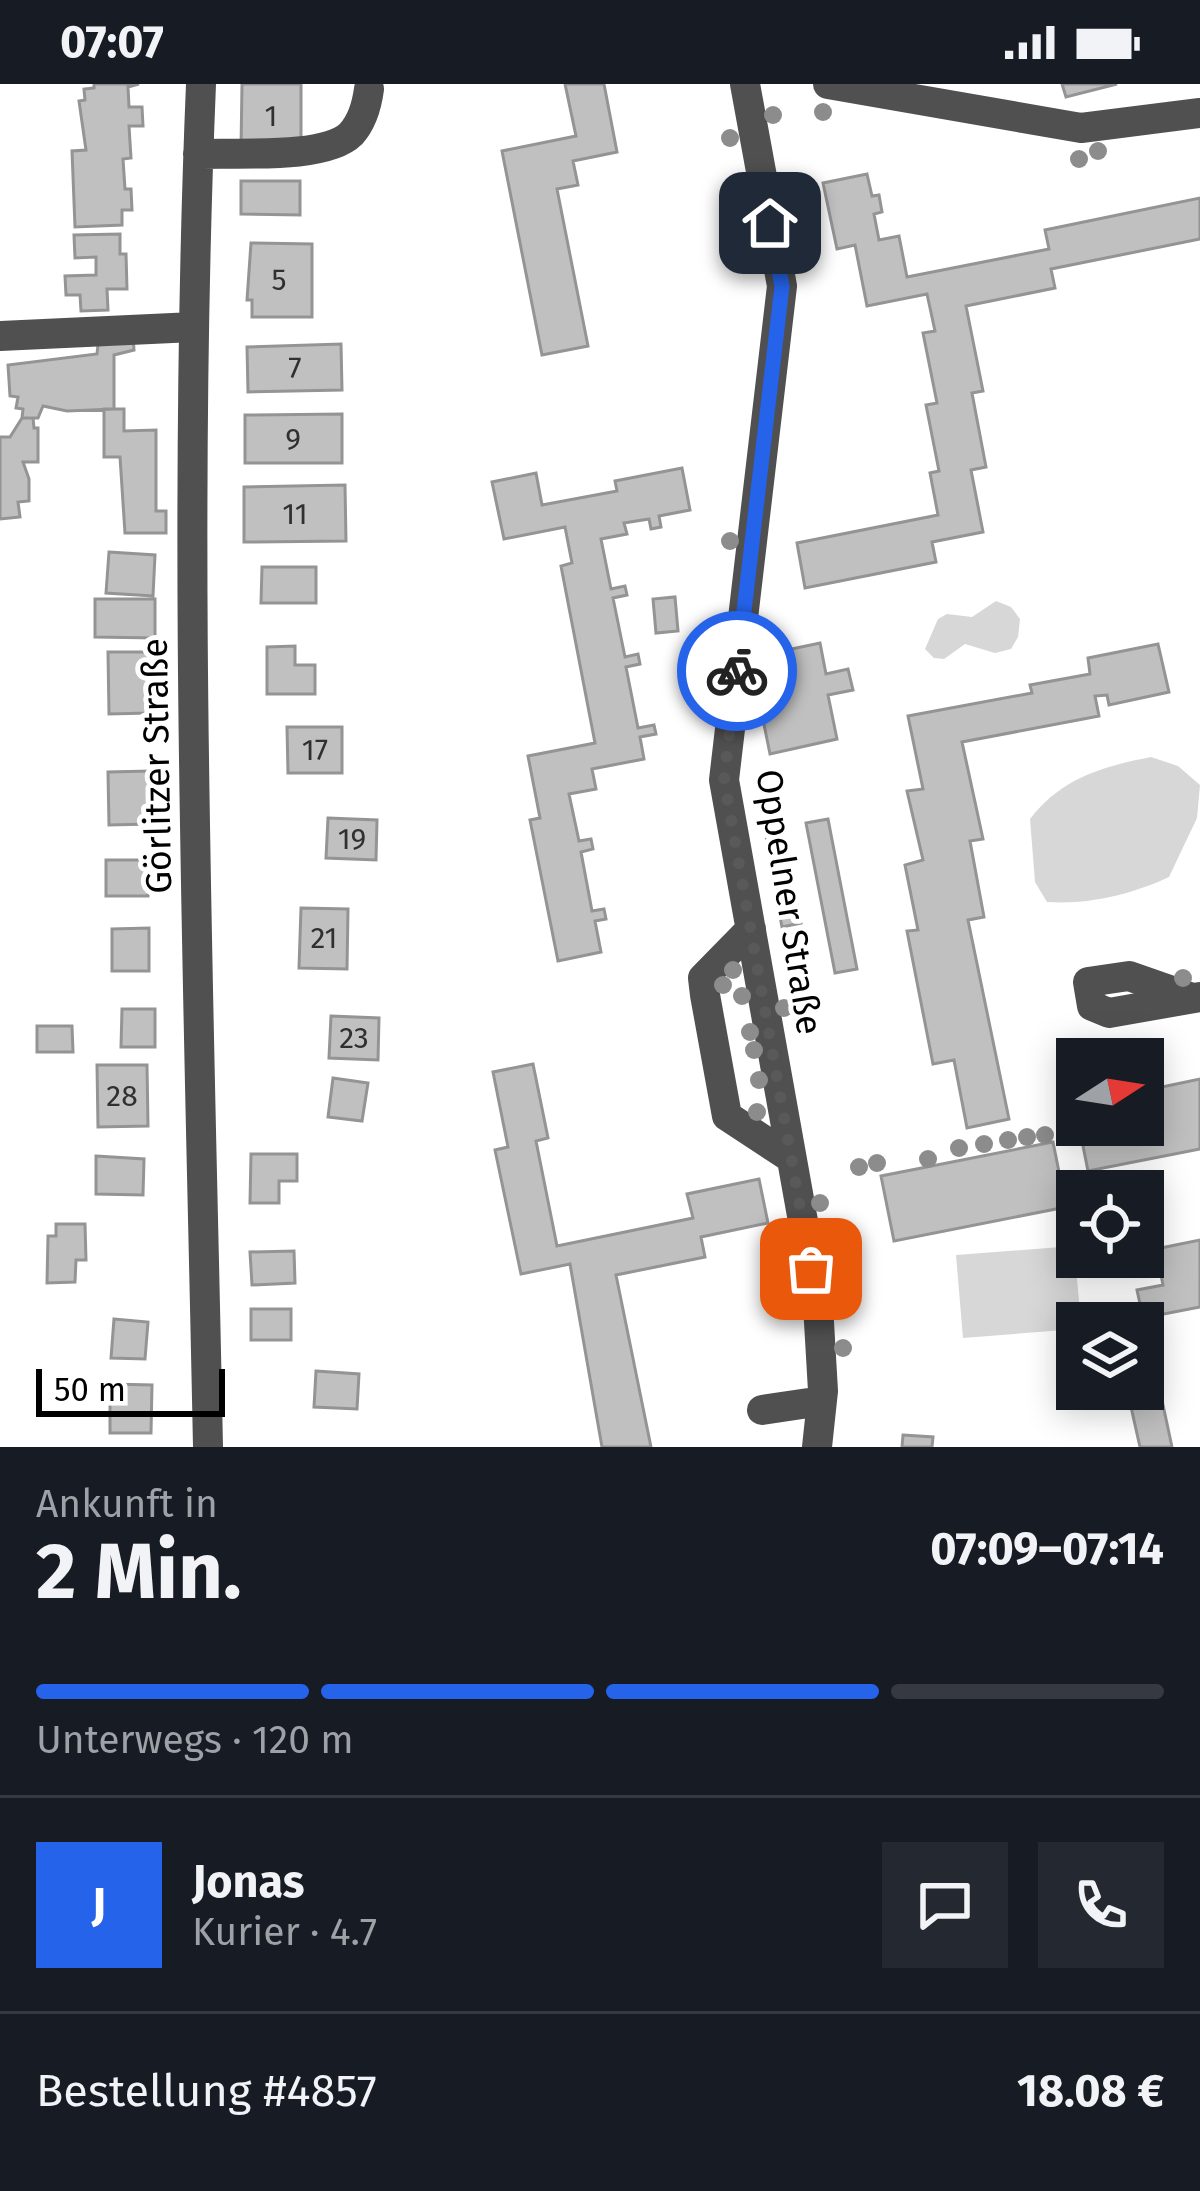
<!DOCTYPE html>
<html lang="de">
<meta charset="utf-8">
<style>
body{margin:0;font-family:"Fira Sans",sans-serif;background:#242831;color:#f1f3f6;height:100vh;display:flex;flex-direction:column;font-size:45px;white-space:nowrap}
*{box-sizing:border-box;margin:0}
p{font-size:39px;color:#9ea1a6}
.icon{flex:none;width:66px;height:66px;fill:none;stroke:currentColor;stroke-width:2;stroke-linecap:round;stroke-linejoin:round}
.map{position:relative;height:1363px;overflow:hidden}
.panel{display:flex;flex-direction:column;background:#171b24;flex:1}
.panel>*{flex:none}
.needle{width:78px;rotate:78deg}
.buttons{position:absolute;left:1056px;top:954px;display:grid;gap:24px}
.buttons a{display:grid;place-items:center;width:108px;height:108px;border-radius:0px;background:#171b24;box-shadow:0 6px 30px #0003;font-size:60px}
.scale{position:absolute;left:36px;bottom:30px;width:189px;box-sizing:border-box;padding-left:12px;border:6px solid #000;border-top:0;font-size:33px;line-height:42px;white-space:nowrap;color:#000;-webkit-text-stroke:9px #fff;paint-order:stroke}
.pin{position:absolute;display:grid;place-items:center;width:102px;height:102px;color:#fff;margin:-51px;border-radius:24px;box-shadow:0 6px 18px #0006}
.courier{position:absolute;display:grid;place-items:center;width:120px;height:120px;margin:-60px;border:9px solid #2563eb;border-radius:50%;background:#fff;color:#222;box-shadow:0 3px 15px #0007}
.summary em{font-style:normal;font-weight:700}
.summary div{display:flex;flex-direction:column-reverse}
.summary{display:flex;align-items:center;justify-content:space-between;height:204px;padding:0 36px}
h1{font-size:78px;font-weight:700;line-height:90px}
.bar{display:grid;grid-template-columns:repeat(4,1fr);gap:18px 12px;align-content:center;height:144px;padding:0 36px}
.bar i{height:15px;border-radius:9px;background:#363941}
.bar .selected{background:#2563eb}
.bar p{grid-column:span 4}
.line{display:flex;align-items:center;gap:30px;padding:0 36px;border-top:3px solid #363941}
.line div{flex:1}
.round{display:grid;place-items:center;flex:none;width:126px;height:126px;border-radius:0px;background:#242831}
.status{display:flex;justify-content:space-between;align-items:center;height:84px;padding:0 60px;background:#171b24;direction:ltr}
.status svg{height:33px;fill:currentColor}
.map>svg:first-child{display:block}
.green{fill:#d7d7d7}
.building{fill:#c0c0c0;stroke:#949494;stroke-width:3}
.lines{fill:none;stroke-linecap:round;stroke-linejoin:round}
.minor{stroke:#505050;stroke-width:30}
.tree{fill:#8c8c8c}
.done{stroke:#595959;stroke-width:12;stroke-dasharray:0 21.6}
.route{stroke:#2563eb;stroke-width:15}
.labels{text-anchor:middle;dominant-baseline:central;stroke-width:10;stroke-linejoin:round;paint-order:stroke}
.number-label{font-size:30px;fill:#303030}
.street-label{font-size:36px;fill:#000;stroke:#fff}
</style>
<div class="status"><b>07:07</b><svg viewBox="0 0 49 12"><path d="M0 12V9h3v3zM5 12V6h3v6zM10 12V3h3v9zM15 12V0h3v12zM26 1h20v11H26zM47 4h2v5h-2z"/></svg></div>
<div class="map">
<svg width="1200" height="1363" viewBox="0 0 1200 1363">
<rect width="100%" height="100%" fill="#fff"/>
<path class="green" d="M 996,517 L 1011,523 L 1020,535 L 1018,553 L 1011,565 L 995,569 L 965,560 L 944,575 L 934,574 L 925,565 L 938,535 L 947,530 L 972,533 Z
M 1151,673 L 1178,682 L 1200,701 L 1197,734 L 1169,793 C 1133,810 1088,821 1047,818 L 1035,798 L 1030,735 C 1062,694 1101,683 1151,673 Z
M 1074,1162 L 1081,1239 L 1077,1239 L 1077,1245 L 963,1254 L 956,1171 Z"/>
<path class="building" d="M 94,0 L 139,0 L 128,3 L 129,23 L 142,23 L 143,42 L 129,42 L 131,74 L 123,75 L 125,105 L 131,105 L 132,126 L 122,126 L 122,141 L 75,143 L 72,67 L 86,66 L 79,17 L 85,16 L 84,5 L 94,4 Z
M 242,0 L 301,0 L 301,65 L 241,65 Z
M 565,0 L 604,0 L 617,68 L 573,77 L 578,101 L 557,105 L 588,262 L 542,271 L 502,67 L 576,52 Z
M 1062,0 L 1117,0 L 1066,13 Z
M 867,90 L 872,112 L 879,111 L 882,128 L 874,130 L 879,156 L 899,152 L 907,193 L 1049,165 L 1045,146 L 1200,114 L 1200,155 L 1051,185 L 1055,204 L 966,222 L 983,307 L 972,309 L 986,383 L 971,386 L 983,448 L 932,458 L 936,478 L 805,504 L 797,459 L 938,431 L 930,389 L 939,387 L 926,321 L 937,319 L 923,249 L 935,247 L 927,210 L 867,222 L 855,161 L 837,165 L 823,99 Z
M 241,97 L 300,97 L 300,131 L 241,130 Z
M 120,150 L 120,170 L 126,170 L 127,205 L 107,205 L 108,226 L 81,227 L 80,211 L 66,211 L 65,192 L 96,191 L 96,173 L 75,174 L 74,151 Z
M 251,159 L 312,160 L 312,233 L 252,233 L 252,216 L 247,216 Z
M 99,252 L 133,252 L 134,266 L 114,271 L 114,325 L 67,327 L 43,322 L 38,334 L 22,334 L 23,325 L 16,324 L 18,313 L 10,312 L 8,281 L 97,270 Z
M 341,260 L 342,306 L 248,308 L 247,263 Z
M 104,325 L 124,325 L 124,347 L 156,346 L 156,427 L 166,427 L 166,449 L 125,449 L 120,373 L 104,373 Z
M 342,330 L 342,379 L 245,379 L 245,331 Z
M 22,334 L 33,334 L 34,344 L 38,344 L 38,378 L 23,378 L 29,395 L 29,417 L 18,418 L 20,433 L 0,435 L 0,353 L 10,353 Z
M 682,384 L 690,426 L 659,432 L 661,443 L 651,445 L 649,435 L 624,439 L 627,450 L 601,455 L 611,505 L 625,502 L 627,511 L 613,514 L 625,573 L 638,570 L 640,580 L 626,583 L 638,644 L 654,641 L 656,650 L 640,653 L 644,675 L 592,685 L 596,705 L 569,710 L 579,757 L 591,755 L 593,765 L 581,768 L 592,827 L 604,825 L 606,835 L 595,837 L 601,868 L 558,877 L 530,736 L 540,734 L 528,672 L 595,659 L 561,482 L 572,479 L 565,443 L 504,455 L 492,398 L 536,389 L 542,421 L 617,407 L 615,397 Z
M 345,401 L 346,457 L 244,458 L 244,403 Z
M 109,468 L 155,471 L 153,512 L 106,509 Z
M 262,483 L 316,483 L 316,519 L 261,519 Z
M 675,513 L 678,547 L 656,549 L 653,515 Z
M 95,515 L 155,515 L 155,554 L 95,553 Z
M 820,559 L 826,590 L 848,585 L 853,606 L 828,611 L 837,655 L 770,670 L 761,626 L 779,622 L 768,570 Z
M 1158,560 L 1169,608 L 1109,621 L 1107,611 L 1095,612 L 1099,632 L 962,658 L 983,755 L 970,757 L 984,833 L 968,836 L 1009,1035 L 967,1044 L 954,976 L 933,980 L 907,847 L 918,846 L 905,781 L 923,776 L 907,707 L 923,705 L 908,632 L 1032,609 L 1030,601 L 1090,590 L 1088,574 Z
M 295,562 L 295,581 L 315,581 L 315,610 L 267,610 L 267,563 Z
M 108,568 L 148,568 L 149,629 L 109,630 Z
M 287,643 L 342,643 L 342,689 L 288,689 Z
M 150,687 L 151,740 L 109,741 L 108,688 Z
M 328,734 L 377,736 L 376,776 L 326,774 Z
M 828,735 L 857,885 L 835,889 L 806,739 Z
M 782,743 L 790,784 L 773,788 L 765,747 Z
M 106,776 L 149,776 L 148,812 L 106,812 Z
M 795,808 L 801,839 L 782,843 L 776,812 Z
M 301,824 L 348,825 L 347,885 L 299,884 Z
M 149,844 L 149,887 L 112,887 L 112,845 Z
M 803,860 L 812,901 L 793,905 L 785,864 Z
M 122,925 L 155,925 L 155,963 L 121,963 Z
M 331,932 L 379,934 L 378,976 L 329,974 Z
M 37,942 L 72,942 L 73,968 L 37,968 Z
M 533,980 L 548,1054 L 536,1057 L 557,1162 L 693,1134 L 687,1110 L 759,1095 L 768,1139 L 701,1153 L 705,1173 L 616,1191 L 651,1363 L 602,1363 L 570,1180 L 521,1190 L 495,1066 L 508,1063 L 493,988 Z
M 97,981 L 147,981 L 148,1042 L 98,1043 Z
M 333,994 L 368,999 L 362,1037 L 328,1033 Z
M 1200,995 L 1200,1065 L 1088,1087 L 1079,1042 L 1143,1041 L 1143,1007 Z
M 1053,1058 L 1066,1123 L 894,1157 L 881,1092 Z
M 251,1070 L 297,1070 L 297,1097 L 279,1097 L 279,1119 L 250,1119 Z
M 96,1072 L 144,1075 L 143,1111 L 96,1110 Z
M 56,1140 L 85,1140 L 86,1176 L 76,1176 L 75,1198 L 47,1199 L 48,1152 L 56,1152 Z
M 1200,1156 L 1200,1223 L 1143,1234 L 1137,1206 L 1163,1201 L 1156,1165 Z
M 294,1167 L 295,1199 L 252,1201 L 250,1168 Z
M 251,1225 L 291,1225 L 291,1256 L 251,1256 Z
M 114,1235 L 148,1238 L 145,1275 L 111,1274 Z
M 1154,1279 L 1172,1363 L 1140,1363 L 1127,1305 L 1143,1305 L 1143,1282 Z
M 316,1287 L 359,1290 L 357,1325 L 314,1323 Z
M 110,1300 L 152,1301 L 151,1349 L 110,1349 Z
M 903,1351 L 933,1353 L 932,1363 L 902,1363 Z"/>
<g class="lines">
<path class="minor" d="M 201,0 C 182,454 199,909 208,1363
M 745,0 L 782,202 L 724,696 L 818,1221 L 823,1307 L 817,1363
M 828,0 L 1081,44 L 1200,29
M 198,70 C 234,68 325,76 351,50 C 362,38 367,20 369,5
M 0,252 L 194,243
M 751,845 L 703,894 L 705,911 L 727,1032 L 791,1074
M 1192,914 L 1129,892 L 1088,898 L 1092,922 L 1109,929 L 1200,913
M 762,1326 L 822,1317"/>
</g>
<g class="tree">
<circle cx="823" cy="28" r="9"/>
<circle cx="773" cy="31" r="9"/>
<circle cx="730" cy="54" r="9"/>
<circle cx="1098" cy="67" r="9"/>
<circle cx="1079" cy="75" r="9"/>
<circle cx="730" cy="457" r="9"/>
<circle cx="720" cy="555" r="9"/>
<circle cx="716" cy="585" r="9"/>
<circle cx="733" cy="886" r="9"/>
<circle cx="1183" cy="894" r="9"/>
<circle cx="723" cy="901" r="9"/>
<circle cx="742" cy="912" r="9"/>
<circle cx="784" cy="924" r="9"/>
<circle cx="750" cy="948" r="9"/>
<circle cx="754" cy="966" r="9"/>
<circle cx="759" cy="996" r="9"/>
<circle cx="757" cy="1028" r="9"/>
<circle cx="1045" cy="1051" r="9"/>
<circle cx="1027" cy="1053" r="9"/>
<circle cx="1008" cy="1056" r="9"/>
<circle cx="984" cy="1060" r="9"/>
<circle cx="959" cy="1064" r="9"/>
<circle cx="928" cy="1075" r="9"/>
<circle cx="877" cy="1079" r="9"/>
<circle cx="859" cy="1083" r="9"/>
<circle cx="820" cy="1119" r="9"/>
<circle cx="843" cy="1264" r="9"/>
</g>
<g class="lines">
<path class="done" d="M 737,587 L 724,696 L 811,1185"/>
<path class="route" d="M 737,587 L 782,202 L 770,139"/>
</g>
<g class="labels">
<g class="number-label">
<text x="271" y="32">1</text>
<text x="279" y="196">5</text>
<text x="295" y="284">7</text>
<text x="293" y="355">9</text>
<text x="295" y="430">11</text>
<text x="315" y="666">17</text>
<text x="352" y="755">19</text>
<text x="324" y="854">21</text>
<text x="354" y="954">23</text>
<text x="122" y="1012">28</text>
</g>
<g class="street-label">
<text transform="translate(157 682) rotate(-91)">Görlitzer Straße</text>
<text transform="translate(789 818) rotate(81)">Oppelner Straße</text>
</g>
</g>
</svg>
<div class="buttons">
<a><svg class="needle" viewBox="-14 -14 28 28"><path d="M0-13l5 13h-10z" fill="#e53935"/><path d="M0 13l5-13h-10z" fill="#9ea1a6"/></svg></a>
<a><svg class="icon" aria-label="locate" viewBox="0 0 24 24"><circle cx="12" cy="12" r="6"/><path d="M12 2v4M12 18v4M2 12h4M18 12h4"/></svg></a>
<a><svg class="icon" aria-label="layers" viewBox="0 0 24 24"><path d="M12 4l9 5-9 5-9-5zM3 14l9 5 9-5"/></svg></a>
</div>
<div class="scale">50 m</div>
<div class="pin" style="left:811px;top:1185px;background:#ea580c"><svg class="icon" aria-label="bag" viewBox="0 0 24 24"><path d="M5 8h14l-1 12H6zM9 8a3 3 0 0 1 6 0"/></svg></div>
<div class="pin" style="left:770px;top:139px;background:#1f2937"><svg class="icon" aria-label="home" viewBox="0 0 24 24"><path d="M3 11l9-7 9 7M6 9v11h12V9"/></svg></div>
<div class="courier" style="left:737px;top:587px"><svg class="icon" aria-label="bike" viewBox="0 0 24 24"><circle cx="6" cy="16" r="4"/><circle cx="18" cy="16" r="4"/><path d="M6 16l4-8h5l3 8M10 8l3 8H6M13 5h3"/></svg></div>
</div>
<section class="panel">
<div class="summary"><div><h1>2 Min.</h1><p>Ankunft in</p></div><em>07:09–07:14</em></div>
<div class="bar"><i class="selected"></i><i class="selected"></i><i class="selected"></i><i></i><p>Unterwegs · 120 m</p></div>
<div class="line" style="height:216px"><b class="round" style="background:#2563eb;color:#fff">J</b><div><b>Jonas</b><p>Kurier · 4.7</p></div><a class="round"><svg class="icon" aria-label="chat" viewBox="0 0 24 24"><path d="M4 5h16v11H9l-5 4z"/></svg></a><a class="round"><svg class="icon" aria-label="phone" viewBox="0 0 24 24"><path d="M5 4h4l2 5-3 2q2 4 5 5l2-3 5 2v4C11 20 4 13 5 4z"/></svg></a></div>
<div class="line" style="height:156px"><div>Bestellung #4857</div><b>18.08 €</b></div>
</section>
